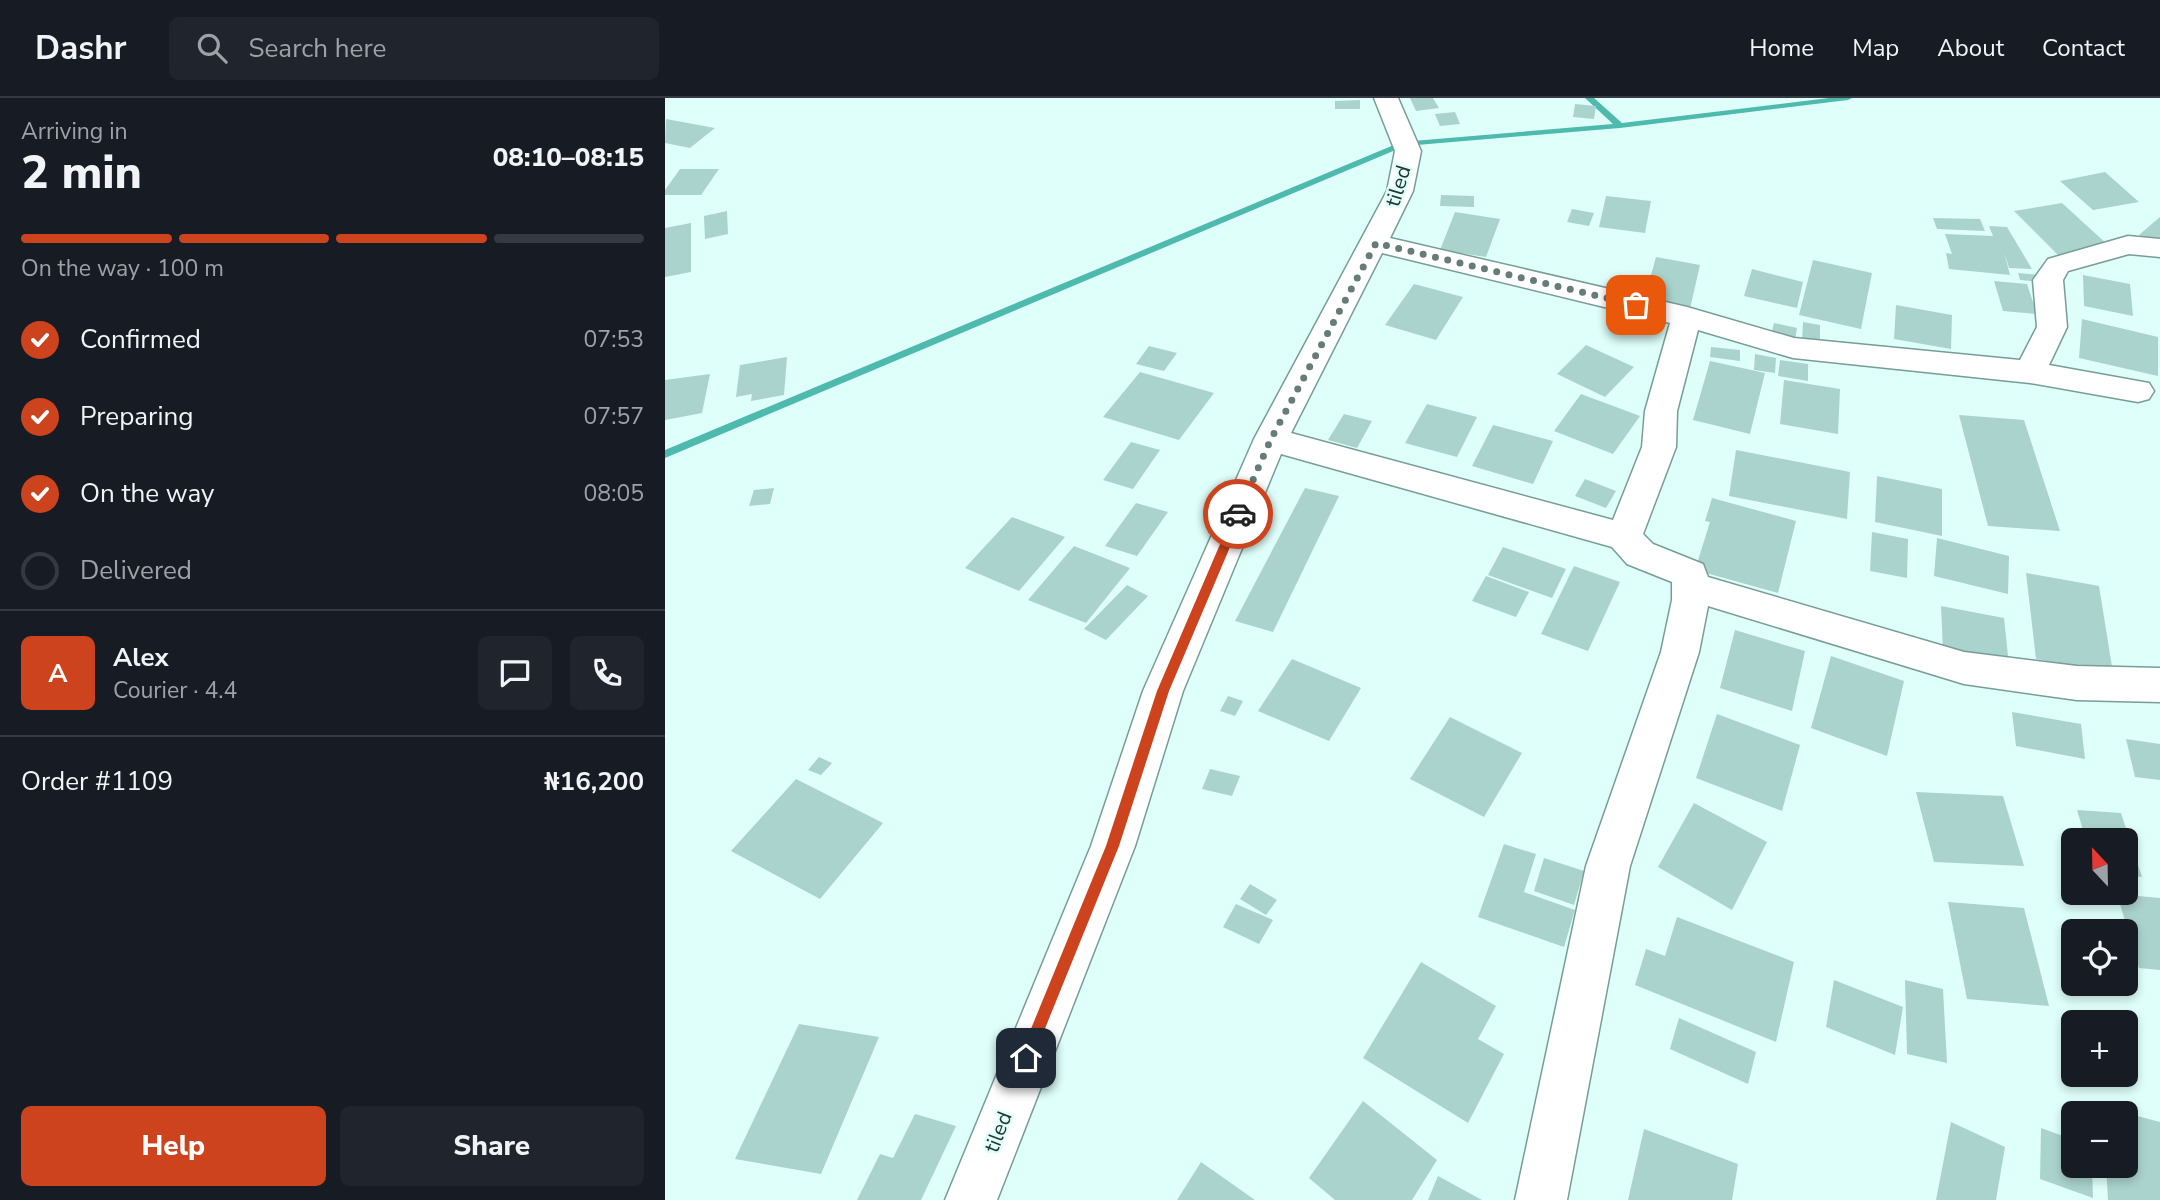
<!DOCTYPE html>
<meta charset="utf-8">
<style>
body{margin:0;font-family:"Nunito Sans",sans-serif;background:#20242c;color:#f1f3f6;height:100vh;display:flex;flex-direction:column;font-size:26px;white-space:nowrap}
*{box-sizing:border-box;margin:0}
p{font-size:23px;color:#9ea1a6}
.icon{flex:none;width:38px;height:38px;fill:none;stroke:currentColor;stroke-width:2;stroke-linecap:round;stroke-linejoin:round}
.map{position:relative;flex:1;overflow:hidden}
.side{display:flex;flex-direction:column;background:#171b24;width:665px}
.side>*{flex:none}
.needle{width:46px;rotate:338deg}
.controls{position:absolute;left:1396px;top:730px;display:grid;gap:14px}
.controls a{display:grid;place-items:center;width:77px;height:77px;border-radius:10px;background:#171b24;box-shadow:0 4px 10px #0003;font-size:35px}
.pin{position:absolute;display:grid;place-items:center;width:60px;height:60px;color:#fff;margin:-30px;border-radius:14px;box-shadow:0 4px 10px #0006}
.courier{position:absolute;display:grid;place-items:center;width:70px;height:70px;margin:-35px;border:5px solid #cc431e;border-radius:50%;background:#fff;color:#222;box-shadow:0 2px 9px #0007}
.summary em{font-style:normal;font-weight:800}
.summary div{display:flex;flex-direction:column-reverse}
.summary{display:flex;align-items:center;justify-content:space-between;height:119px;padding:0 21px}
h1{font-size:46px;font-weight:800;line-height:52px}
.bar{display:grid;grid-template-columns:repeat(4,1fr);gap:10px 7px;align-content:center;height:84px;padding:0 21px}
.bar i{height:9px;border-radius:5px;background:#363941}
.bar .selected{background:#cc431e}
.bar p{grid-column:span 4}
.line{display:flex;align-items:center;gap:18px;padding:0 21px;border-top:2px solid #363941}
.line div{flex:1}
.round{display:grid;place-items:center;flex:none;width:74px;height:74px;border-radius:10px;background:#20242c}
ol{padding:0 21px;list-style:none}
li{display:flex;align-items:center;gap:21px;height:77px}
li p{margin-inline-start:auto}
li .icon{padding:7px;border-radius:50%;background:#cc431e;color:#fff;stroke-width:4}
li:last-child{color:#9ea1a6}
li i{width:38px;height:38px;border:4px solid #363941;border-radius:50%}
.action{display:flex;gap:14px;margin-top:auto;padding:14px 21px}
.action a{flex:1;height:80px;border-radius:10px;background:#cc431e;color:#fff;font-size:28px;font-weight:800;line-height:80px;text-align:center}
.action a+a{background:#20242c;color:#f1f3f6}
header{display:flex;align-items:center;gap:42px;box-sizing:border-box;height:98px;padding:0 35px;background:#171b24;border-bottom:2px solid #363941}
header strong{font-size:33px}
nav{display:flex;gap:38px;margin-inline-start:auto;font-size:24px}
.search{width:490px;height:63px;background:#20242c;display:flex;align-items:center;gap:18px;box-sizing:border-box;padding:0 24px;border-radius:10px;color:#9ea1a6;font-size:26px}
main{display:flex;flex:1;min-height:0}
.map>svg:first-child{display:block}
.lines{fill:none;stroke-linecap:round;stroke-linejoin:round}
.stream{fill:#4ebaae;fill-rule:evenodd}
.building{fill:#abd3cd}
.street-casing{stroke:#779d97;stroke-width:3}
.street{fill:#fff;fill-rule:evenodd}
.route{fill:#cc431e}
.done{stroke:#667c79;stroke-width:7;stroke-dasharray:0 12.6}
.labels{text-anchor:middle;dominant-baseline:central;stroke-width:5;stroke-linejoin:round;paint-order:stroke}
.street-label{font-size:21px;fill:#253533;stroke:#dffffa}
</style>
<header>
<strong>Dashr</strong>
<div class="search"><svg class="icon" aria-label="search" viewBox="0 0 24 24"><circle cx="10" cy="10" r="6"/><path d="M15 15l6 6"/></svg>Search here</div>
<nav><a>Home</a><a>Map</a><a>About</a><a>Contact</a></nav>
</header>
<main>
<section class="side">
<div class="summary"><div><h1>2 min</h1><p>Arriving in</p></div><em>08:10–08:15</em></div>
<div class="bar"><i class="selected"></i><i class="selected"></i><i class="selected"></i><i></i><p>On the way · 100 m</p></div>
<ol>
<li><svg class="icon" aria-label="check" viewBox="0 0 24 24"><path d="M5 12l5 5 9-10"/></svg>Confirmed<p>07:53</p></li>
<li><svg class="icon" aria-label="check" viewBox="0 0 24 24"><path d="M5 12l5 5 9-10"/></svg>Preparing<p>07:57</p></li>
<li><svg class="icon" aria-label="check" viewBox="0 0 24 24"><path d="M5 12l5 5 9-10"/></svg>On the way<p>08:05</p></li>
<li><i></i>Delivered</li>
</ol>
<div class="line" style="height:126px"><b class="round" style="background:#cc431e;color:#fff">A</b><div><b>Alex</b><p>Courier · 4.4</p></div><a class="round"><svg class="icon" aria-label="chat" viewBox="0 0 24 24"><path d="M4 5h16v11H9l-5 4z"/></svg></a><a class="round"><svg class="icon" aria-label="phone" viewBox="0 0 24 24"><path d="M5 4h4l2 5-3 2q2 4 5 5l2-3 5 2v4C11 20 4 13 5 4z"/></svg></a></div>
<div class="line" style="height:91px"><div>Order #1109</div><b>₦16,200</b></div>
<div class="action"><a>Help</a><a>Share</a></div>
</section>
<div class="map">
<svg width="1495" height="1102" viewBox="0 0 1495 1102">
<rect width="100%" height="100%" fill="#dffffa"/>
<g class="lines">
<path class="stream" d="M 920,0 L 929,0 L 957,25 L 1164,0 L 1187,0 L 1183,2 L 955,30 L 740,48 L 0,360 L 0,352 L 736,44 L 948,26 Z"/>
</g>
<path class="building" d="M 745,0 L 768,0 L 774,10 L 751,13 Z
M 695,2 L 695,11 L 670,11 L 670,3 Z
M 910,6 L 931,8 L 929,21 L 908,19 Z
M 790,14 L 795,26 L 775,28 L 770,16 Z
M 1,21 L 50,30 L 25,50 L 0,45 Z
M 15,71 L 54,71 L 36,97 L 0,97 L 0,92 Z
M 1440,74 L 1474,104 L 1428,112 L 1395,83 Z
M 776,97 L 809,98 L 809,109 L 775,108 Z
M 941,98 L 986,103 L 980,135 L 934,129 Z
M 1397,105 L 1443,147 L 1393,157 L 1349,113 Z
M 907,111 L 929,115 L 924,128 L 902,124 Z
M 62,113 L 63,136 L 40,141 L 39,118 Z
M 790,114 L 835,121 L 821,159 L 775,152 Z
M 1495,119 L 1495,147 L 1474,137 Z
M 1268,120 L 1315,121 L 1320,133 L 1272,131 Z
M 26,125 L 26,174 L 0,179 L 0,130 Z
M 1324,128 L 1342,129 L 1367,171 L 1344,170 L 1339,154 L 1345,177 L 1284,171 L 1281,155 L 1287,156 L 1280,136 L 1328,138 Z
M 991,159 L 1035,167 L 1024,215 L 978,206 Z
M 1148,162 L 1207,175 L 1196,231 L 1134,217 Z
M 1087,171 L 1138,184 L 1132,210 L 1079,198 Z
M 1353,175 L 1374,177 L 1376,184 L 1355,182 Z
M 1418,177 L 1465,186 L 1468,218 L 1419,208 Z
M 1329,183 L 1362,186 L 1372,216 L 1338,213 Z
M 749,186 L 798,199 L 771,242 L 720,227 Z
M 1231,207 L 1287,217 L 1286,251 L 1229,241 Z
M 1417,221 L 1493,239 L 1493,278 L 1414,260 Z
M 1138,224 L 1155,227 L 1155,246 L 1137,244 Z
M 1109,225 L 1132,230 L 1130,242 L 1106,237 Z
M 921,247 L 969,269 L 940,299 L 892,276 Z
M 484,248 L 512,255 L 499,273 L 471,266 Z
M 1046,249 L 1075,252 L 1075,263 L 1045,259 Z
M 1090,256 L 1111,260 L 1110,275 L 1089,272 Z
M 122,259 L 119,297 L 86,303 L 87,296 L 71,299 L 75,267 Z
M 1115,262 L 1143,266 L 1143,283 L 1113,278 Z
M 1045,263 L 1100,275 L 1085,336 L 1028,322 Z
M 475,274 L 549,295 L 514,342 L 438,319 Z
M 45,276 L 37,315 L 0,322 L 0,282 Z
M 1119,282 L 1175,291 L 1173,336 L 1115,326 Z
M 916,296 L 975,318 L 948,356 L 889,333 Z
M 762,306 L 812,319 L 792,359 L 740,345 Z
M 679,316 L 707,323 L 692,350 L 663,342 Z
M 1294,317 L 1359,322 L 1395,433 L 1323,428 Z
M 828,327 L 888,343 L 868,386 L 807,368 Z
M 466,344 L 495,352 L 468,391 L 438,382 Z
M 1071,352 L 1185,374 L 1182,421 L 1064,398 Z
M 1212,378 L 1277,391 L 1277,438 L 1210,424 Z
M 920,381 L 951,393 L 941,410 L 910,398 Z
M 109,390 L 105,406 L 84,408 L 89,392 Z
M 640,390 L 674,398 L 608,534 L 570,523 Z
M 1047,400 L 1131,423 L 1113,495 L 1030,472 L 1045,424 L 1040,423 Z
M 471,405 L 503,414 L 472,458 L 440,448 Z
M 347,419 L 400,439 L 354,493 L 300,470 Z
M 1207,434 L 1243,441 L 1242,480 L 1205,473 Z
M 1272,440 L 1344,458 L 1343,496 L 1269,478 Z
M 409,448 L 465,470 L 421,525 L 363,502 Z
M 838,449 L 901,471 L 887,500 L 823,477 Z
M 909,468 L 955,484 L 923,553 L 876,536 Z
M 1361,475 L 1434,488 L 1448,575 L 1371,561 Z
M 821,478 L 864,494 L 851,519 L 807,503 Z
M 462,487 L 483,498 L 441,542 L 419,531 Z
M 1276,508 L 1339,520 L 1344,567 L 1278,554 Z
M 1070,532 L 1140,553 L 1127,613 L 1055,590 Z
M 1166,558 L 1239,583 L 1222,658 L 1146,630 Z
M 627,561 L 696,590 L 664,643 L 593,613 Z
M 563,598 L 578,603 L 570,618 L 555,613 Z
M 1347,614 L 1416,626 L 1420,661 L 1351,648 Z
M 1052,616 L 1135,647 L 1117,713 L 1031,680 Z
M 785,619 L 857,655 L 819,719 L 745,681 Z
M 1461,641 L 1495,646 L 1495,682 L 1470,679 Z
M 154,659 L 167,665 L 156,677 L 143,672 Z
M 545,671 L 575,678 L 567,698 L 537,691 Z
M 131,681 L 218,725 L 155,801 L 66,753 Z
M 1251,694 L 1338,698 L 1359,768 L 1269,764 Z
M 1029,705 L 1102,744 L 1067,812 L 993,769 Z
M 1412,712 L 1456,715 L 1477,779 L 1461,778 L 1461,742 L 1421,742 Z
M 839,746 L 871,756 L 859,794 L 910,812 L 899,849 L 813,819 Z
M 879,760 L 919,773 L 909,807 L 869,793 Z
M 585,786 L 612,802 L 601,817 L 575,801 Z
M 1452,796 L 1495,800 L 1495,872 L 1474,870 Z
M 1283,804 L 1359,810 L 1384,908 L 1302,901 Z
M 571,806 L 608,822 L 594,846 L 558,829 Z
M 1012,819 L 1129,864 L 1111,944 L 970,887 L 981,851 L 1000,858 Z
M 756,864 L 831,908 L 813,941 L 839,956 L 803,1025 L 698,960 Z
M 1169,882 L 1238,909 L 1230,957 L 1161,929 Z
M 1240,882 L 1278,891 L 1282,965 L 1242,956 Z
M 1014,920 L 1091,954 L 1083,986 L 1005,951 Z
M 134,926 L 214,939 L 156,1076 L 70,1061 Z
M 698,1003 L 772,1062 L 747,1102 L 670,1102 L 644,1080 Z
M 1461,1015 L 1495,1024 L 1495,1102 L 1443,1102 L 1441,1068 L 1461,1068 Z
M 250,1016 L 291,1028 L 256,1102 L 192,1102 L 215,1056 L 228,1060 Z
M 1286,1024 L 1340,1049 L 1331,1102 L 1271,1102 Z
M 1376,1030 L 1409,1042 L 1409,1068 L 1427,1068 L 1428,1100 L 1375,1081 Z
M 979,1031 L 1073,1066 L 1067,1102 L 963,1102 Z
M 536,1064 L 590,1102 L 512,1102 Z
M 773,1078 L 817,1102 L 763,1102 Z"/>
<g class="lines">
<defs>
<path id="street" d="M 709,0 L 733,0 L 756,53 L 748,93 L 725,140 L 1022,209 L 1129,240 L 1355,262 L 1372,229 L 1368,182 L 1383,161 L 1463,138 L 1495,141 L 1495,159 L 1464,156 L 1403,173 L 1398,182 L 1402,229 L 1384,267 L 1484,285 L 1489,293 L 1484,301 L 1473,304 L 1365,285 L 1128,260 L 1033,232 L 1012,313 L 1011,349 L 978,436 L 988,446 L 1038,466 L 1043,479 L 1299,554 L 1412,568 L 1495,570 L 1495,604 L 1412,602 L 1299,586 L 1043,508 L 1034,554 L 965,768 L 902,1102 L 850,1102 L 921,768 L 996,554 L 1007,502 L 1007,484 L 962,466 L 947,449 L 616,356 L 518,593 L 470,748 L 332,1102 L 280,1102 L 426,748 L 478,593 L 528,480 L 589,341 L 722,93 L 730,53 ZM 717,155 L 1005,225 L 980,313 L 977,349 L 948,422 L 626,335 Z"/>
</defs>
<use href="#street" class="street-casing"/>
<use href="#street" class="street"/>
</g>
<path class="route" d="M 573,412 L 579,416 L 504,593 L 454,748 L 366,965 L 361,967 L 356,965 L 354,960 L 441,748 L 492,593 L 568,416 Z"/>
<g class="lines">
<path class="done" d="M 573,416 L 606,341 L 711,145 L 971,207"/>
</g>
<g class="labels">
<g class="street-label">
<text transform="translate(733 88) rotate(-73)">tiled</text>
<text transform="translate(333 1034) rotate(-69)">tiled</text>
</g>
</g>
</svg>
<div class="controls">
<a><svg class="needle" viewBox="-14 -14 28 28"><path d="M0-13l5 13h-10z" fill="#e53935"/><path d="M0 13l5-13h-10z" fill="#9ea1a6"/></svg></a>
<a><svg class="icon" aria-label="locate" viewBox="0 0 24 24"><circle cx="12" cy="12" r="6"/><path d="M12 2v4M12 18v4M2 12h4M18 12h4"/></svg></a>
<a>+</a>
<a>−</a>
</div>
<div class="pin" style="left:971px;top:207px;background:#ea580c"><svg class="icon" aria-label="bag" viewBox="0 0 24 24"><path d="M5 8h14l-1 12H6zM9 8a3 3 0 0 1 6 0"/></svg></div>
<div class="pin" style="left:361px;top:960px;background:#1f2937"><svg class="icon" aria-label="home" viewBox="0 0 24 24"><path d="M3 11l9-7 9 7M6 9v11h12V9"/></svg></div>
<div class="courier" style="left:573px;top:416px"><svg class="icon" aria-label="car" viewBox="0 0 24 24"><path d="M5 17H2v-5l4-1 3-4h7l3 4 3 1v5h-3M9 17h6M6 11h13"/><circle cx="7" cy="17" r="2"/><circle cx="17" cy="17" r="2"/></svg></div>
</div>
</main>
